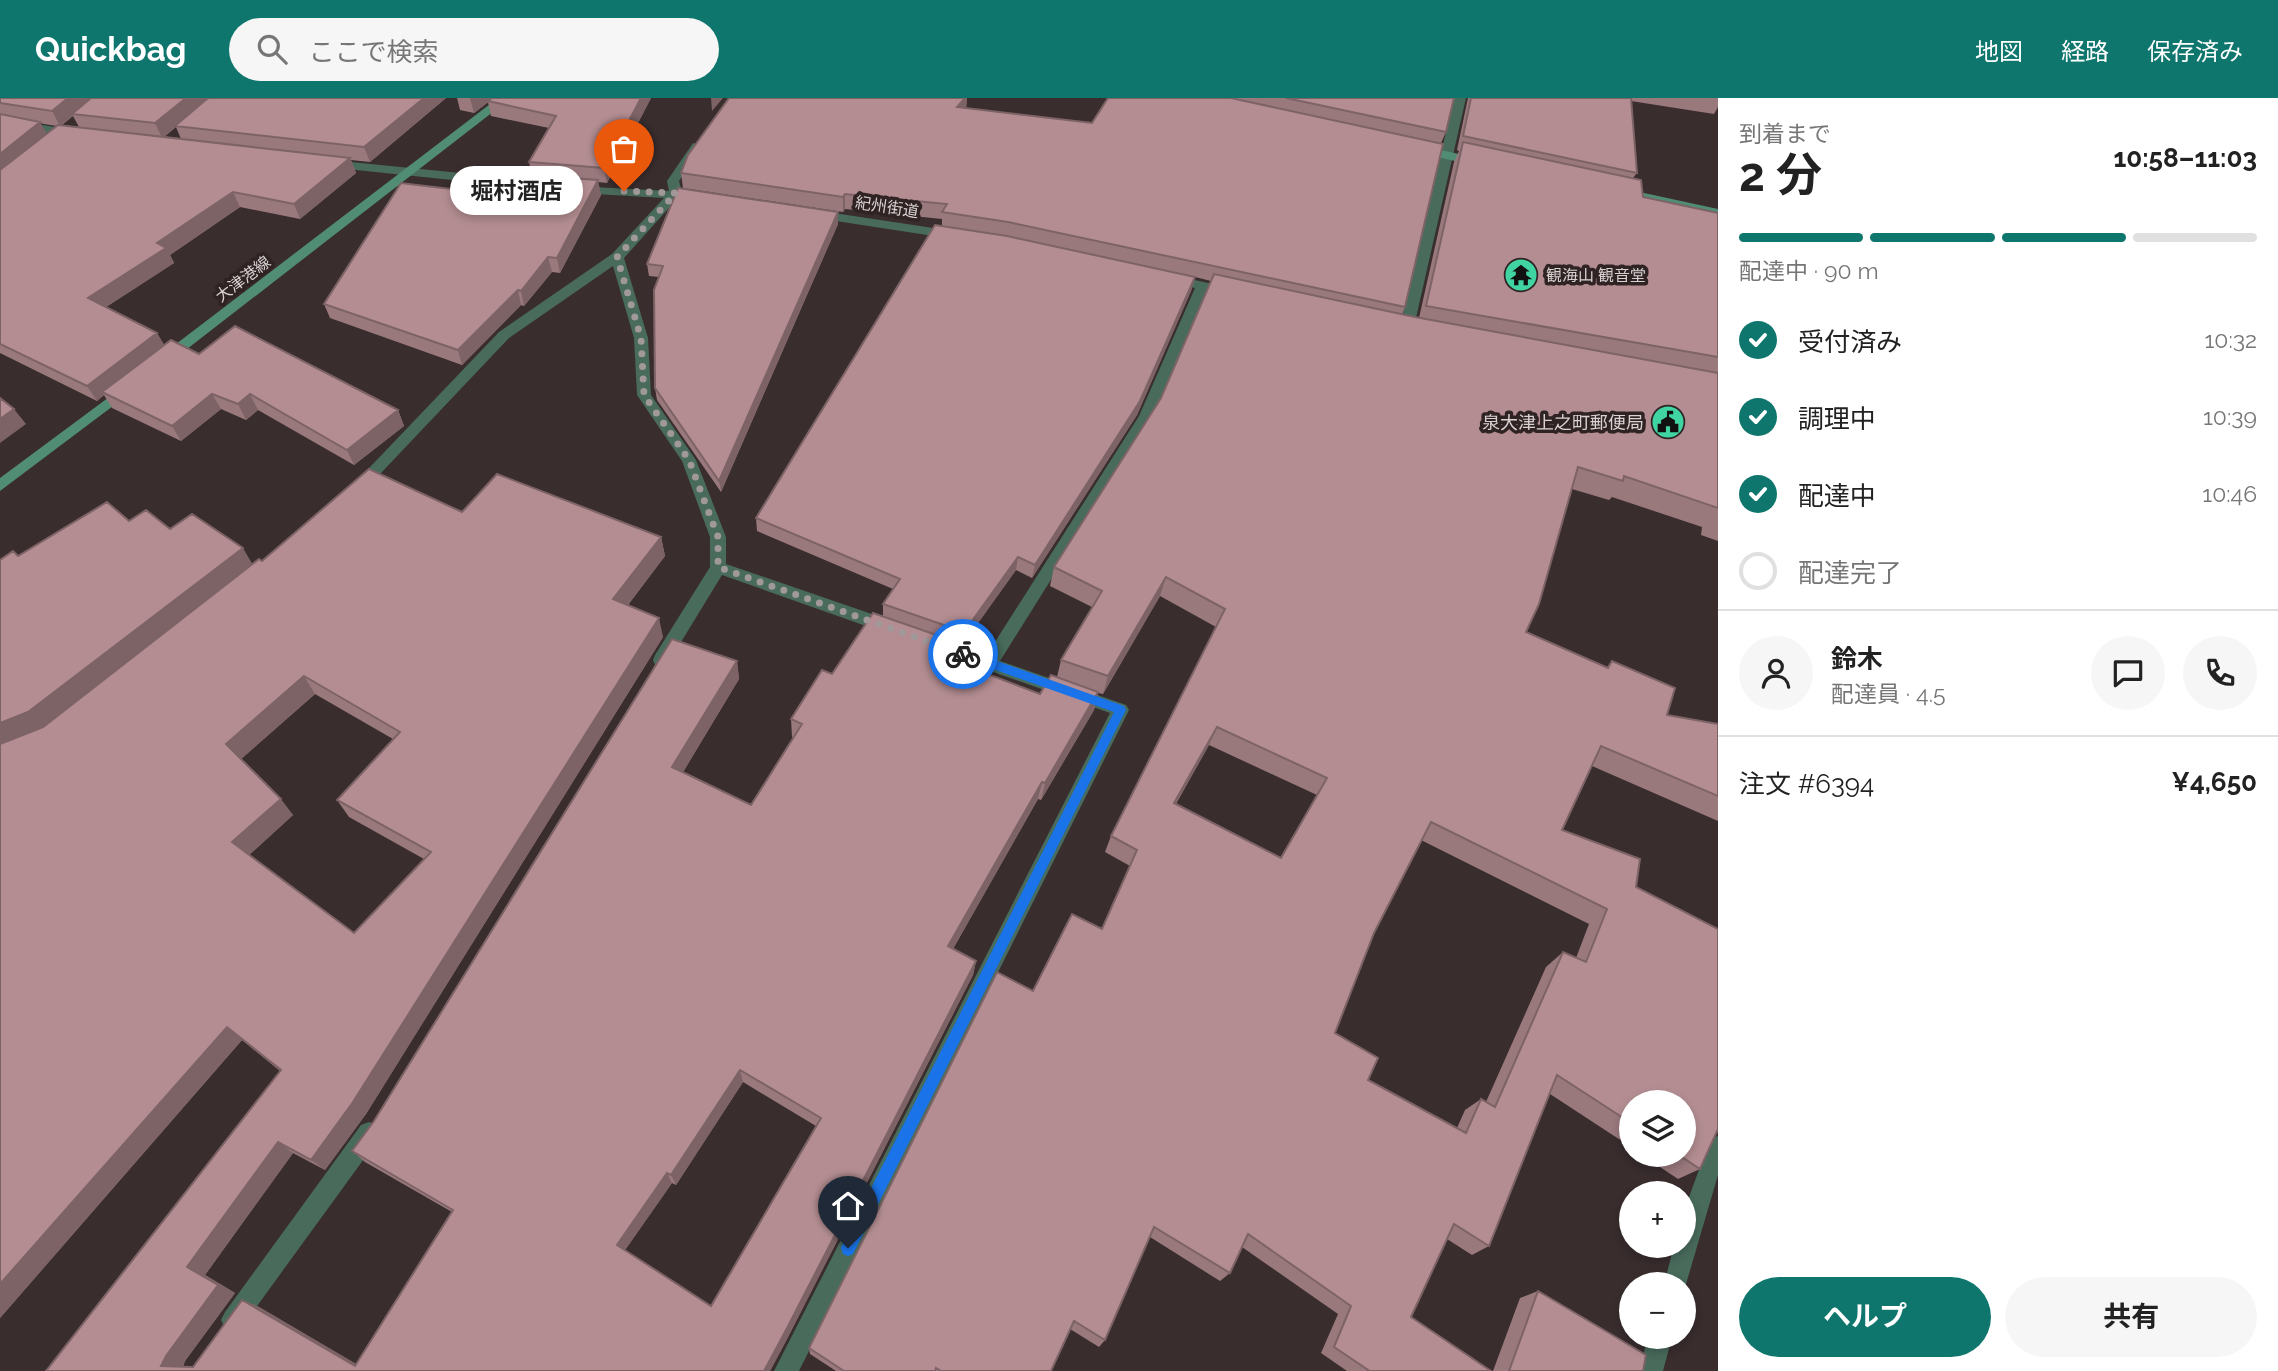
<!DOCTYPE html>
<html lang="ja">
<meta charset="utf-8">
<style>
body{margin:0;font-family:Raleway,"Noto Sans JP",sans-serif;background:#f6f6f6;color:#222;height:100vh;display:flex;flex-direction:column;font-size:26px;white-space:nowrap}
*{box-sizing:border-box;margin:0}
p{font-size:23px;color:#767676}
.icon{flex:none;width:38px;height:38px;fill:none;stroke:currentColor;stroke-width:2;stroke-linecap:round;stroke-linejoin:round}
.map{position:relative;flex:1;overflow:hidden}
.details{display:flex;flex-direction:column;background:#fff;width:560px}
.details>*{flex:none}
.fabs{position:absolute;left:1619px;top:992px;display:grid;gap:14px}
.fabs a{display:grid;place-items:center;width:77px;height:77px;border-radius:50%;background:#fff;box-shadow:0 4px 10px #0003;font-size:35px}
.pin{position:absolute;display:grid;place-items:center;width:60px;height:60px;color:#fff;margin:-72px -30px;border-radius:50% 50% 50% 0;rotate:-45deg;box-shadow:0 0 7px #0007}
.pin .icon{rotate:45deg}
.courier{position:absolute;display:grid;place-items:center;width:70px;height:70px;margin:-35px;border:5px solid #1a73e8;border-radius:50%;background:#fff;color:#222;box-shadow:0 2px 9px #0007}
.bubble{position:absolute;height:49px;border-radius:24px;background:#fff;box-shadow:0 4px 10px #0003;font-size:23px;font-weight:700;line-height:49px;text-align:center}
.head em{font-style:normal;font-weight:700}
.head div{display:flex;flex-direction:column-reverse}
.head{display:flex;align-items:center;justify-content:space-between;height:119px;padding:0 21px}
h1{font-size:46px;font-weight:700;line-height:52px}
.bar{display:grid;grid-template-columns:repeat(4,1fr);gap:10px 7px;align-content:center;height:84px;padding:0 21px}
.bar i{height:9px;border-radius:5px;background:#e0e0e0}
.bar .selected{background:#0f766e}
.bar p{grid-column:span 4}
.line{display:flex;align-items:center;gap:18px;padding:0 21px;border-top:2px solid #e0e0e0}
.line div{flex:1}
.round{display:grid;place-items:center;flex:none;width:74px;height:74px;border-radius:37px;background:#f6f6f6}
ol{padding:0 21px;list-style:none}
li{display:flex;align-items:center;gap:21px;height:77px}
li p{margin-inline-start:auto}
li .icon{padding:7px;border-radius:50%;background:#0f766e;color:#fff;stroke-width:4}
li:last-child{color:#767676}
li i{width:38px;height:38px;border:4px solid #e0e0e0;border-radius:50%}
.button{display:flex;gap:14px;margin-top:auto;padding:14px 21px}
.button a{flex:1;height:80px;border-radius:42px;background:#0f766e;color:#fff;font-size:28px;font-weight:700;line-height:80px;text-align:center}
.button a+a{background:#f6f6f6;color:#222}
header{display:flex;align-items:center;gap:42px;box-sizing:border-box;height:98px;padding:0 35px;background:#0f766e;color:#fff}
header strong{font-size:33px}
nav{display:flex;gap:38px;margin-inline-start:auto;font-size:24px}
.search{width:490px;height:63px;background:#f6f6f6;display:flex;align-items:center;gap:18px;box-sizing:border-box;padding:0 24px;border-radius:38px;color:#767676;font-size:26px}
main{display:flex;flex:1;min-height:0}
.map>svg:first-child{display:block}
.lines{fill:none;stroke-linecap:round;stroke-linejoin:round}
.minor{fill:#486b5c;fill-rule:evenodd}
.secondary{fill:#518c74;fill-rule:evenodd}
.wall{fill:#9a797d;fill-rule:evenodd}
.shaded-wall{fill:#7d6366}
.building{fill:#b38d91;stroke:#7d6366;stroke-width:2;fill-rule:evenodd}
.route{fill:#1a73e8}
.done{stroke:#a19899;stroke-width:7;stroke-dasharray:0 12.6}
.labels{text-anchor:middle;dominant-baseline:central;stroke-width:7;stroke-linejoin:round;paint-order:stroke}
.far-street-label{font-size:16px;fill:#d9d1d2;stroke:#2f2324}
.far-poi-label{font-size:16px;fill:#d9d1d2;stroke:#2f2324;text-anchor:start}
.poi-label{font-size:18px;fill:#d9d1d2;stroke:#2f2324;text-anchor:end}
</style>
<header>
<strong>Quickbag</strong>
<div class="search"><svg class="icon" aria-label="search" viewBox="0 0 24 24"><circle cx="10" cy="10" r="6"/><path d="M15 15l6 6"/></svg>ここで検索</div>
<nav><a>地図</a><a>経路</a><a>保存済み</a></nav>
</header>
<main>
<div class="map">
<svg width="1718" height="1273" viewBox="0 0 1718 1273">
<rect width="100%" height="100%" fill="#392d2e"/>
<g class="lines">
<path class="minor" d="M 1454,0 L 1466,0 L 1413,233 L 1406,237 L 1399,233 Z
M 0,20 L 74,32 L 80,36 L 74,40 L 0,26 Z
M 693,45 L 703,48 L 679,83 L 682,94 L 700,95 L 706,99 L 700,103 L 677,101 L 624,160 L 648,240 L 651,297 L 696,362 L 726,439 L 726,466 L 895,524 L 897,529 L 895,534 L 883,534 L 722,477 L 667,567 L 655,567 L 653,562 L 655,557 L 710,469 L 710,439 L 682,363 L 637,297 L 634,240 L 613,168 L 509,240 L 363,394 L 353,394 L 350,390 L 499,234 L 612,156 L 664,100 L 578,95 L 572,91 L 574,88 L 669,93 L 667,83 Z
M 331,62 L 540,83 L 546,87 L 540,91 L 327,69 L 325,66 Z
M 814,112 L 953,133 L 959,137 L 953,141 L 810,119 L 808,116 Z
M 1172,177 L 1235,191 L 1237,194 L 1230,198 L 1207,193 L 1153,319 L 1000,563 L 1126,607 L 1129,612 L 799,1273 L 774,1273 L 1110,615 L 925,550 L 923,545 L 925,540 L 931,538 L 986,558 L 1139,318 L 1195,190 L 1167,184 L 1167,178 Z
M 369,1024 L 377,1027 L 380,1035 L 377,1043 L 241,1230 L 233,1234 L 225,1230 L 221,1222 L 225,1214 L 361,1027 Z
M 1718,1038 L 1718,1077 L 1684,1193 L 1684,1186 L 1664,1186 L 1674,1148 L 1684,1148 L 1684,1113 L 1710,1041 Z
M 1648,1239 L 1672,1239 L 1663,1273 L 1639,1273 Z"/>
<path class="secondary" d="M 498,0 L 511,0 L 169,265 L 159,265 L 159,259 Z
M 1419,47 L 1481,61 L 1483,64 L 1477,68 L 1415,54 L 1413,51 Z
M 1621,90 L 1718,111 L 1718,119 L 1617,97 L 1617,91 Z
M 128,285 L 133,287 L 133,293 L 0,393 L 0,380 Z"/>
</g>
<path class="wall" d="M 0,0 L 446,0 L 370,64 L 351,62 L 356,75 L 300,121 L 240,109 L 170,157 L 174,165 L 106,209 L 157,235 L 164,247 L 398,312 L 404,328 L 354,367 L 258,312 L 246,322 L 221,311 L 181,343 L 112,310 L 104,297 L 97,303 L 0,255 ZM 73,18 L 79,29 L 62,27 ZM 40,25 L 44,26 L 57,28 L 47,36 ZM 176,29 L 181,41 L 164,39 Z
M 457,0 L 651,0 L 607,85 L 598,84 L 601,97 L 560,175 L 552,174 L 524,208 L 521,207 L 462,267 L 330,220 L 324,206 L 510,98 L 532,78 L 529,64 L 549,30 L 491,18 L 488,4 L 474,15 L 460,12 Z
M 729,0 L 967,0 L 966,10 L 1092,25 L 1108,0 L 1454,0 L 1446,34 L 1441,45 L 1405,209 L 1402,217 L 1419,220 L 1454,64 L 1459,53 L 1457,52 L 1468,0 L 1718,0 L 1718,9 L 1714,16 L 1631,3 L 1637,75 L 1633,80 L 1643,99 L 1718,115 L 1718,443 L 1701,437 L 1702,429 L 1612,399 L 1609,402 L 1572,391 L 1526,534 L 1607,569 L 1612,563 L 1667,617 L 1718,626 L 1718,723 L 1592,668 L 1562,732 L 1636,789 L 1700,1071 L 1678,1081 L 1642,1057 L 1684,1057 L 1631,1004 L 1631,1049 L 1550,996 L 1489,1148 L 1472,1157 L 1447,1141 L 1411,1219 L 1491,1273 L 1347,1273 L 1321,1255 L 1338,1216 L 1242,1149 L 1230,1175 L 1220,1183 L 1150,1139 L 1105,1242 L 1099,1249 L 1070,1231 L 1051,1273 L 836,1273 L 810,1256 L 809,1250 L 1033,893 L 1102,831 L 1130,768 L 1105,754 L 1111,738 L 1216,529 L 1160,498 L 1103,596 L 1098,595 L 1094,612 L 1041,702 L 1038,701 L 953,851 L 976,863 L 973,877 L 787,1241 L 770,1273 L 46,1273 L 280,973 L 242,942 L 0,1220 L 0,462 L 18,458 L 129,423 L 170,431 L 252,467 L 262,463 L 462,414 L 661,439 L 665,458 L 628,507 L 663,539 L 366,1016 L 325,1072 L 293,1055 L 205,1177 L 235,1195 L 185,1263 L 183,1269 L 193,1269 L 242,1202 L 259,1209 L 356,1266 L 452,1114 L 365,1064 L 352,1053 L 737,563 L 739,581 L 683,674 L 751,707 L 794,639 L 792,639 L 791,621 L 832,576 L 952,562 L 1040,596 L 1057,579 L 1061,562 L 1092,509 L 1050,488 L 1054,469 L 1161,300 L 1211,183 L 1195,179 L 1191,193 L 1137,317 L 1032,480 L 1016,472 L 963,546 L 883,518 L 883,506 L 893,491 L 757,433 L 756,420 L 942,128 L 942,121 L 845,111 L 843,114 L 683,90 L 681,75 ZM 315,596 L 393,641 L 337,702 L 349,719 L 424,761 L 354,835 L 249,757 L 293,717 L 241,661 ZM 1209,647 L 1317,697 L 1280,760 L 1176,706 ZM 1421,742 L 1589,826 L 1576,860 L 1563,854 L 1546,869 L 1486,1004 L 1481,1001 L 1465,1012 L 1457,1030 L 1368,982 L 1335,935 L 1374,835 ZM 743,984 L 816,1028 L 711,1208 L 625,1152 L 672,1085 L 676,1087 Z
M 838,114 L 838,126 L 721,394 L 657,302 L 655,290 L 659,179 L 649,178 L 647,166 Z
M 1538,1193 L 1643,1273 L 1493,1273 L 1520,1200 Z"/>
<path class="shaded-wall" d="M 68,0 L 95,0 L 72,16 L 73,18 L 60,28 L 52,13 Z
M 186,0 L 211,0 L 162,40 L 155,25 Z
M 424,0 L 446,0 L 370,64 L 364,49 Z
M 470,0 L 494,0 L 474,15 Z
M 641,0 L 651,0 L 607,85 L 604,70 Z
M 711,0 L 723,0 L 712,13 Z
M 965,0 L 967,0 L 966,13 L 957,9 Z
M 40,24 L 48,38 L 0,79 L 0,56 Z
M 350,60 L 356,75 L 300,121 L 294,106 Z
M 598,82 L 601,97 L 560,175 L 557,160 Z
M 233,94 L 240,109 L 170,157 L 174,165 L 97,215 L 88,200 L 157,145 Z
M 845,96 L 845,111 L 843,114 L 843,99 Z
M 838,114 L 838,126 L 721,394 L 719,383 Z
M 548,159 L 552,174 L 524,208 L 521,193 Z
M 1195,179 L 1191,193 L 1137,317 L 1032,480 L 1035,467 Z
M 518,192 L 521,207 L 462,267 L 458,252 Z
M 157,235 L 166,250 L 102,294 L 104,297 L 97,303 L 87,288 Z
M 212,296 L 221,311 L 181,343 L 172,328 Z
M 250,296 L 258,312 L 246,322 L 238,306 Z
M 14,311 L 26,326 L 0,345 L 0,321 Z
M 398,312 L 404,328 L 354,367 L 347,352 Z
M 661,439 L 665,458 L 618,519 L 613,501 Z
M 243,450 L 254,469 L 45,632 L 0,650 L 0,625 Z
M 1018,459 L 1016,472 L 963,546 L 964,534 Z
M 1166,479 L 1160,498 L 1103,596 L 1108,578 Z
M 659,520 L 663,539 L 366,1016 L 325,1072 L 311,1062 Z
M 954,543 L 952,562 L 941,577 L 943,559 Z
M 737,563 L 739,581 L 676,686 L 672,669 Z
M 304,578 L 315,596 L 239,663 L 226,646 Z
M 1098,594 L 1094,612 L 1041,702 L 1045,685 Z
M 1217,629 L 1209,647 L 1167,721 L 1174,705 Z
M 1042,684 L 1038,701 L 946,863 L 948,848 Z
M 281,701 L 293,717 L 246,760 L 232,744 Z
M 976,863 L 973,877 L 787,1241 L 770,1273 L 764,1273 Z
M 227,929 L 242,942 L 0,1220 L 0,1186 Z
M 740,972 L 743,984 L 676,1087 L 671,1077 Z
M 278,1044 L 293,1055 L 205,1177 L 235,1195 L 185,1263 L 181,1273 L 161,1268 L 187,1169 Z
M 667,1075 L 672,1085 L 623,1155 L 617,1147 Z
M 242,1202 L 259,1209 L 368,1273 L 355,1268 Z"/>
<path class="building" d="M 0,0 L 68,0 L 52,13 L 0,5 Z
M 91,0 L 186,0 L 155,25 L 72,16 Z
M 208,0 L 424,0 L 364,49 L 175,28 Z
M 492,0 L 641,0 L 604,70 L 529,64 L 556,18 L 488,3 Z
M 729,0 L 965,0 L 957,9 L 1092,25 L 1108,0 L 1231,0 L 1443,46 L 1405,209 L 1008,124 L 942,114 L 947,106 L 845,96 L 843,99 L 681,75 L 688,57 Z
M 1286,0 L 1454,0 L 1446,34 Z
M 1471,0 L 1631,0 L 1637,75 L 1463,38 Z
M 0,16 L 40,24 L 0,56 Z
M 58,27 L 350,60 L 294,106 L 233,94 L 157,145 L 166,150 L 88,200 L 157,235 L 87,288 L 0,246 L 0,72 Z
M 1463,44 L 1641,82 L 1643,99 L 1718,115 L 1718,259 L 1426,208 Z
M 522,77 L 598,82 L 557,160 L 548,159 L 521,193 L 518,192 L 458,252 L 324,206 L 401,85 L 510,98 Z
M 678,90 L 838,114 L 719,383 L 655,290 L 654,192 L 663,168 L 647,166 Z
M 935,127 L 1007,138 L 1195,179 L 1140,303 L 1035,467 L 1018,459 L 964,534 L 883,506 L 900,481 L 756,420 Z
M 1214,176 L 1415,219 L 1718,275 L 1718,410 L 1624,378 L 1623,383 L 1578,369 L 1539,506 L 1526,534 L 1608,570 L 1612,563 L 1675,590 L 1667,617 L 1718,626 L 1718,698 L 1601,648 L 1562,732 L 1640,761 L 1636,789 L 1718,831 L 1718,1031 L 1700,1071 L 1679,1057 L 1684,1057 L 1684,1004 L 1631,1004 L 1631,1025 L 1557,977 L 1489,1148 L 1454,1126 L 1411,1219 L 1491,1273 L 1367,1273 L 1368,1272 L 1334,1249 L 1351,1208 L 1248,1136 L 1230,1175 L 1154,1129 L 1105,1242 L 1074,1223 L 1051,1273 L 941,1273 L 936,1270 L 935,1273 L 844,1273 L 809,1250 L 997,874 L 1033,893 L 1072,816 L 1102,831 L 1137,752 L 1111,738 L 1225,511 L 1166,479 L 1108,578 L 1061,562 L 1102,493 L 1054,469 L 1161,300 ZM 1217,629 L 1327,680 L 1281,760 L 1174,705 ZM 1431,724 L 1607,811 L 1586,864 L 1563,854 L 1495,1009 L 1481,1001 L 1466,1035 L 1368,982 L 1378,960 L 1335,935 L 1374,835 Z
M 235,228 L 398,312 L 347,352 L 250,296 L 238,306 L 212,296 L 172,328 L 102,294 L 171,242 L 199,256 Z
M 0,300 L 14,311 L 0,321 Z
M 369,371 L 462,414 L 497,376 L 661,439 L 613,501 L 659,520 L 353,1004 L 311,1062 L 278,1044 L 187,1169 L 218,1187 L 166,1258 L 161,1268 L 193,1269 L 242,1202 L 355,1268 L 453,1112 L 352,1053 L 374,1023 L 672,541 L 737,563 L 672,669 L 751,707 L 802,626 L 791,621 L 822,572 L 832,576 L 873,515 L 954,543 L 943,559 L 1040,596 L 1051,577 L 1098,594 L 1045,685 L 1042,684 L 948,848 L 976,863 L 785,1234 L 764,1273 L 46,1273 L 281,972 L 227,929 L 0,1186 L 0,646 L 43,629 L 259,461 L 262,463 ZM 304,578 L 400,634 L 337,702 L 431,754 L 354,835 L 232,744 L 281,701 L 226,646 ZM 740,972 L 821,1020 L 711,1208 L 617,1147 L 667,1075 L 671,1077 Z
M 107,404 L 129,423 L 146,412 L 170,431 L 192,416 L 243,450 L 28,614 L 0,625 L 0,462 L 13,453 L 18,458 Z
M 1538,1193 L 1646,1257 L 1643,1273 L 1509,1273 Z"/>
<path class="route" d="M 963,551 L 1124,608 L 1126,612 L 853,1156 L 848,1158 L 843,1156 L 841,1150 L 843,1145 L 1114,614 L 959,559 L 957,556 Z"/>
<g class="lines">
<path class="done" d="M 624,93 L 676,95 L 617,159 L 641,240 L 644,297 L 689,362 L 718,439 L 718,469 L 963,556"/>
</g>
<defs>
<symbol id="temple-disc" viewBox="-11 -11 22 22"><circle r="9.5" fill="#40d4a2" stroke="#2f2324"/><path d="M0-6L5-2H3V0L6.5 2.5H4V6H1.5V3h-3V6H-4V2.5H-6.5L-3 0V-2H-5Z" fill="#111"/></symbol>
<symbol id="civic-disc" viewBox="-11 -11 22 22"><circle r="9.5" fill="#40d4a2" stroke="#2f2324"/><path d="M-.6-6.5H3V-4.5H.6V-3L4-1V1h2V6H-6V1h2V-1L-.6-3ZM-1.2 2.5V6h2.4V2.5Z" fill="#111"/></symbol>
</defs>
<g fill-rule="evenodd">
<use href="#temple-disc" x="1502" y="158" width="38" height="38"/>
<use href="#civic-disc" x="1649" y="305" width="38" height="38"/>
</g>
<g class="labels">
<g class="far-street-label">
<text transform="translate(887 109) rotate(9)">紀州街道</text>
<text transform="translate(243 181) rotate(-37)">大津港線</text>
</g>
<g class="far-poi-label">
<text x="1546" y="177">観海山 観音堂</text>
</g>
<g class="poi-label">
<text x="1644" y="324">泉大津上之町郵便局</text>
</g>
</g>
</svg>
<div class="fabs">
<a><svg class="icon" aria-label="layers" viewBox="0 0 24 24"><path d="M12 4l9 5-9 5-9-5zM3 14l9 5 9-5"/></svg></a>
<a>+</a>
<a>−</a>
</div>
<div class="pin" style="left:624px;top:93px;background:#ea580c"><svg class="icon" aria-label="bag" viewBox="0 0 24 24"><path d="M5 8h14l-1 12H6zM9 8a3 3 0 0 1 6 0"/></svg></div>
<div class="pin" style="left:848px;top:1150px;background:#1f2937"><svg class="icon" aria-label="home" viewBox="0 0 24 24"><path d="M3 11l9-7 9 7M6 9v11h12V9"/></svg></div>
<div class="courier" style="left:963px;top:556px"><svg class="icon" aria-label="bike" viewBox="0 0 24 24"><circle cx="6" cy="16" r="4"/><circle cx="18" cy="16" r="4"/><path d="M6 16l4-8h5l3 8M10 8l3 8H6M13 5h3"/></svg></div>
<div class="bubble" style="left:450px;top:68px;width:133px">堀村酒店</div>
</div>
<section class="details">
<div class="head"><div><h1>2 分</h1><p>到着まで</p></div><em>10:58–11:03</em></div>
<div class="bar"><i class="selected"></i><i class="selected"></i><i class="selected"></i><i></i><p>配達中 · 90 m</p></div>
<ol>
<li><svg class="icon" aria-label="check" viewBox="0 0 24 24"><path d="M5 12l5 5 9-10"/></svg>受付済み<p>10:32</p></li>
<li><svg class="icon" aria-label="check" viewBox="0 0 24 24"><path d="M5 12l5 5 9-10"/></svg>調理中<p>10:39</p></li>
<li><svg class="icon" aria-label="check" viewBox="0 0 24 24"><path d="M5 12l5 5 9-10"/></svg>配達中<p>10:46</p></li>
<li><i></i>配達完了</li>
</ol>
<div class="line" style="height:126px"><a class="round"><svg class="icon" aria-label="person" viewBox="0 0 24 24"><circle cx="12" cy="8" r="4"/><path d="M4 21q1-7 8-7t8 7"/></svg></a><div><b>鈴木</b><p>配達員 · 4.5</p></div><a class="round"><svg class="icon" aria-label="chat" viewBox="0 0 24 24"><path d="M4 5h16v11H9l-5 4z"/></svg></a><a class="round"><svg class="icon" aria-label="phone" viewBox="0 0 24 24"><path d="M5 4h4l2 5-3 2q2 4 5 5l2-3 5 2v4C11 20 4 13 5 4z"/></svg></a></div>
<div class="line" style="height:91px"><div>注文 #6394</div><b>¥4,650</b></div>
<div class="button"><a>ヘルプ</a><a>共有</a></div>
</section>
</main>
